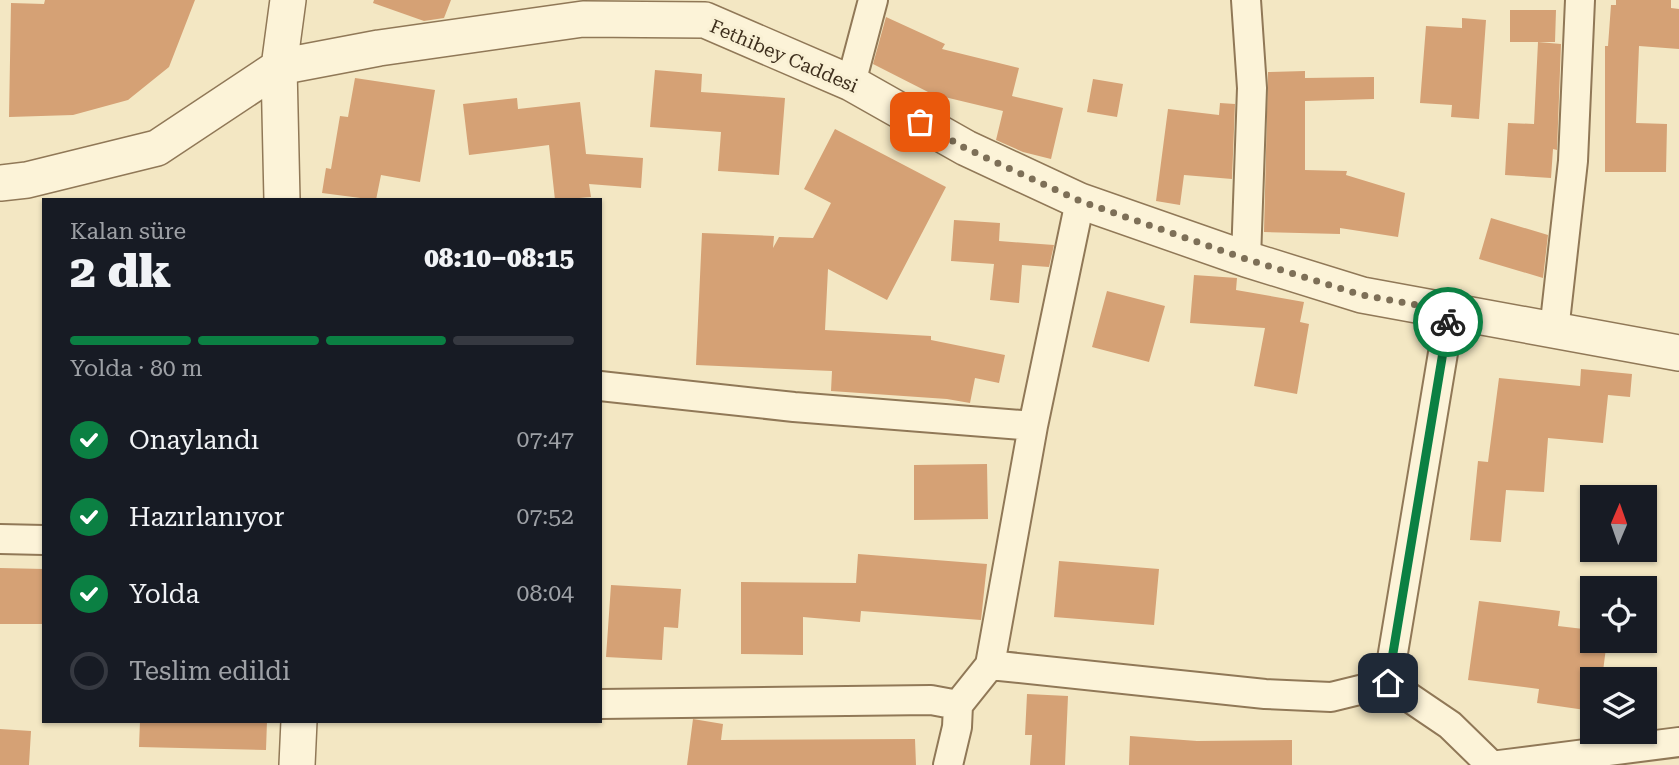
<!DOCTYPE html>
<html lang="tr">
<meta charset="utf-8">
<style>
body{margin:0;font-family:"Roboto Serif",serif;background:#242831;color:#f1f3f6;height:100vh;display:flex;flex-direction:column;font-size:26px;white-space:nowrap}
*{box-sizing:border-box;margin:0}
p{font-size:23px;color:#9ea1a6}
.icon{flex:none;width:38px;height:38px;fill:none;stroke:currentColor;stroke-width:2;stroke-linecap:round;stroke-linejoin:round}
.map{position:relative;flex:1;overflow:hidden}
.drawer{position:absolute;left:42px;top:198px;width:560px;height:525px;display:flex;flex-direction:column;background:#171b24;border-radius:0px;box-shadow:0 2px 5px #0004}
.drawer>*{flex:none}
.needle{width:46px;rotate:2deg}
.fabs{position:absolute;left:1580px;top:485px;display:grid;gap:14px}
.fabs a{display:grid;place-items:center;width:77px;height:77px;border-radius:0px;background:#171b24;box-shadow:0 2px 5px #0004;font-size:35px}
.pin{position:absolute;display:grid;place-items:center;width:60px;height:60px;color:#fff;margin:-30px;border-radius:14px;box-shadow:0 4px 10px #0006}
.courier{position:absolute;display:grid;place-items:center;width:70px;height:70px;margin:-35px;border:5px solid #0b8043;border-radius:50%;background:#fff;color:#222;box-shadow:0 2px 9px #0007}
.overview em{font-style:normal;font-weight:800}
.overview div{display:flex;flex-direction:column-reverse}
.overview{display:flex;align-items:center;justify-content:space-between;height:119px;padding:0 28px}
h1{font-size:46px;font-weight:800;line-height:52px}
.bar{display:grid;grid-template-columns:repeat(4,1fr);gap:10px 7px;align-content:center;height:84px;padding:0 28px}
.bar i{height:9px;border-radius:5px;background:#363941}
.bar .on{background:#0b8043}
.bar p{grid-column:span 4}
ol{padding:0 28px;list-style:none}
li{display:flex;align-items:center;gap:21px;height:77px}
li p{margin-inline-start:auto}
li .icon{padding:7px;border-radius:50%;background:#0b8043;color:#fff;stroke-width:4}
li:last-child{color:#9ea1a6}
li i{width:38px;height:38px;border:4px solid #363941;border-radius:50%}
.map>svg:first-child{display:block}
.building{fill:#d5a175}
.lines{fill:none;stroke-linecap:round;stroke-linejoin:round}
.minor-casing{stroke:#907857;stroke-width:32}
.tertiary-casing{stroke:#907857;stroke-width:38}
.minor{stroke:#fcf3d8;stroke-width:28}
.tertiary{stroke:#fcf3d8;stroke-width:35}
.done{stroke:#7d6f57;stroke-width:7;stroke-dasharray:0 12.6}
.route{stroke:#0b8043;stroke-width:9}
.labels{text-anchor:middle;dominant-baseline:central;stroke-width:6;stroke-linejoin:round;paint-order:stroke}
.street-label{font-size:19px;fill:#3e2f1d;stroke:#f9f0d4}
</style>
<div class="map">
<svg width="1679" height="765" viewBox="0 0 1679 765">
<rect width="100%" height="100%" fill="#f3e7c3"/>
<path class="building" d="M 45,0 L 195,0 L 169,67 L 128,100 L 73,115 L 9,117 L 11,3 L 44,4 Z
M 374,0 L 451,0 L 444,18 L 424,21 L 373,3 Z
M 1616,0 L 1671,0 L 1671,8 L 1679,9 L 1679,49 L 1639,46 L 1636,123 L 1667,124 L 1666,172 L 1605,172 L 1605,46 L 1608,46 L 1611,5 L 1616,5 Z
M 1510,10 L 1556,10 L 1555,42 L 1510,42 Z
M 886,17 L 945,44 L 942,49 L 1019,68 L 1012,96 L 1063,108 L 1051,159 L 1023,152 L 996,140 L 1003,111 L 932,94 L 873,64 Z
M 1462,18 L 1486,20 L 1479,119 L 1451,117 L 1452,105 L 1420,103 L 1426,26 L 1462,28 Z
M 1538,42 L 1561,44 L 1557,150 L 1553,149 L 1551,178 L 1505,175 L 1508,123 L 1534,124 Z
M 655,70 L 702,74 L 701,92 L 785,98 L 779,175 L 718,171 L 721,132 L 650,127 Z
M 1305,71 L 1305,78 L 1374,77 L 1374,99 L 1305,101 L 1305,170 L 1347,171 L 1346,175 L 1405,193 L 1398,237 L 1340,228 L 1340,234 L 1264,232 L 1268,72 Z
M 355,78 L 435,90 L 420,182 L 381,175 L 376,200 L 322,193 L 326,168 L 331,169 L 340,116 L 348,117 Z
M 1093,79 L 1123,84 L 1117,117 L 1087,112 Z
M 517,98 L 518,109 L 580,102 L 586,154 L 643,158 L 641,188 L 589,184 L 591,197 L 555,200 L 549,145 L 469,155 L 463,104 Z
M 1220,103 L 1235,104 L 1232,179 L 1184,175 L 1180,205 L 1156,201 L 1168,109 L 1219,115 Z
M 835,129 L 946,187 L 887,300 L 828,269 L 825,330 L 931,336 L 931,340 L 1005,355 L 999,383 L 975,378 L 970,403 L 947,399 L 831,391 L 832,371 L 696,365 L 702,233 L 774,236 L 773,248 L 779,237 L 813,238 L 831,203 L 804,189 Z
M 1491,218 L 1548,235 L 1543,278 L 1479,259 Z
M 954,220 L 1000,223 L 999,241 L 1054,245 L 1049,267 L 1022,265 L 1019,303 L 990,300 L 994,264 L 951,261 Z
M 1194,275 L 1237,278 L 1236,290 L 1304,302 L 1300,322 L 1309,324 L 1297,394 L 1254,386 L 1265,328 L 1190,323 Z
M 1107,291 L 1165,306 L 1149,362 L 1092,347 Z
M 1581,369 L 1632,374 L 1630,397 L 1608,395 L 1603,443 L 1548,438 L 1544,492 L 1506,490 L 1501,542 L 1470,540 L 1478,461 L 1488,462 L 1499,378 L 1580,386 Z
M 987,464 L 988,519 L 914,520 L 914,465 Z
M 858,554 L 987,564 L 981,620 L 861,611 L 860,622 L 803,617 L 803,655 L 741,654 L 741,582 L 856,583 Z
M 1059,561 L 1159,569 L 1154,625 L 1054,617 Z
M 0,568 L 44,569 L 44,624 L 0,624 Z
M 611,585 L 681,589 L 678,628 L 664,627 L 662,660 L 606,657 Z
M 1479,601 L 1560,611 L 1558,626 L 1592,630 L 1592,640 L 1607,640 L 1602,679 L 1592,679 L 1592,711 L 1537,703 L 1539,689 L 1468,680 Z
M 1027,694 L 1068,696 L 1065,765 L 1030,765 L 1032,735 L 1025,735 Z
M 693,719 L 723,724 L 721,740 L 915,739 L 916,765 L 687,765 Z
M 140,721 L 267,721 L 266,750 L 139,747 Z
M 0,729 L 31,731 L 29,765 L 0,765 Z
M 1130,736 L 1197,741 L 1292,740 L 1292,765 L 1129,765 Z"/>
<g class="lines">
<defs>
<path id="minor" d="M 851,83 L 873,0
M 1246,259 L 1252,88 L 1246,0
M 1554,331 L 1573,161 L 1580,0
M 600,386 L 794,407 L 1033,426
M 0,539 L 44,540
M 990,665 L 1265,694 L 1331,697 L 1388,683 L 1450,725 L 1491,765
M 1388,683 L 1450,311
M 600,704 L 931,700 L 958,705
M 948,765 L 957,727 L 958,705 L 990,665 L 1033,426 L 1080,201
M 1499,765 L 1679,742"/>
<path id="tertiary" d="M 0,183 L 27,180 L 157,148 L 279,67 L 379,48 L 583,19 L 705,20 L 851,83 L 966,148 L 1080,201 L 1246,259 L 1362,295 L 1679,353
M 282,200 L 279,67 L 288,0
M 297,765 L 299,721"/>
</defs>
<use href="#minor" class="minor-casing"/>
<use href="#tertiary" class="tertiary-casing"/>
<use href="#minor" class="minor"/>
<use href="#tertiary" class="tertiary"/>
</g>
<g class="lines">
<path class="done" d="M 920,122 L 965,148 L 1080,201 L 1246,259 L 1362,295 L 1450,311 L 1448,322"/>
<path class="route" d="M 1388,683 L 1448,322"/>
</g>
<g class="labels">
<g class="street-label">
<text transform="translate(784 56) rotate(23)">Fethibey Caddesi</text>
</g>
</g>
</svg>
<div class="fabs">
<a><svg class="needle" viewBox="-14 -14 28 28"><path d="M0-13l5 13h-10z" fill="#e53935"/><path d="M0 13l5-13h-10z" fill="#9ea1a6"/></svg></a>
<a><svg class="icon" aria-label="locate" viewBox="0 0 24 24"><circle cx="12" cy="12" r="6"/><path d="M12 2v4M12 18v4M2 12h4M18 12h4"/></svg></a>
<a><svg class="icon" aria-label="layers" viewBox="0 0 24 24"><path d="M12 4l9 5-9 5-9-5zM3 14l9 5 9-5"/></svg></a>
</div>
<div class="pin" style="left:920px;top:122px;background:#ea580c"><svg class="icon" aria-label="bag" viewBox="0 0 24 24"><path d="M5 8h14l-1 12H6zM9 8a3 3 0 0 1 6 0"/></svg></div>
<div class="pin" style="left:1388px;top:683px;background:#1f2937"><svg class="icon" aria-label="home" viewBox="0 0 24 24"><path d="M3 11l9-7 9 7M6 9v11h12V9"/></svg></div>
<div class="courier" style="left:1448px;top:322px"><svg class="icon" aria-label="bike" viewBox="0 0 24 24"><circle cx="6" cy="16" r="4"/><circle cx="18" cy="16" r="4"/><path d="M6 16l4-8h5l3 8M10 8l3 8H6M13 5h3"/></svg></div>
<section class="drawer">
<div class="overview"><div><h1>2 dk</h1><p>Kalan süre</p></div><em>08:10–08:15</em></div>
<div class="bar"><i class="on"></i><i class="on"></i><i class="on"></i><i></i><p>Yolda · 80 m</p></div>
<ol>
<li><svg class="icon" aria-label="check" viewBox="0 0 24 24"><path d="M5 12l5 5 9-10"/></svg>Onaylandı<p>07:47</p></li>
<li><svg class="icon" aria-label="check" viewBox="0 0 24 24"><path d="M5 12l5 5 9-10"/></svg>Hazırlanıyor<p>07:52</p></li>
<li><svg class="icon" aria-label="check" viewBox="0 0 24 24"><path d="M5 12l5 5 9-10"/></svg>Yolda<p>08:04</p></li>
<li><i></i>Teslim edildi</li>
</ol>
</section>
</div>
